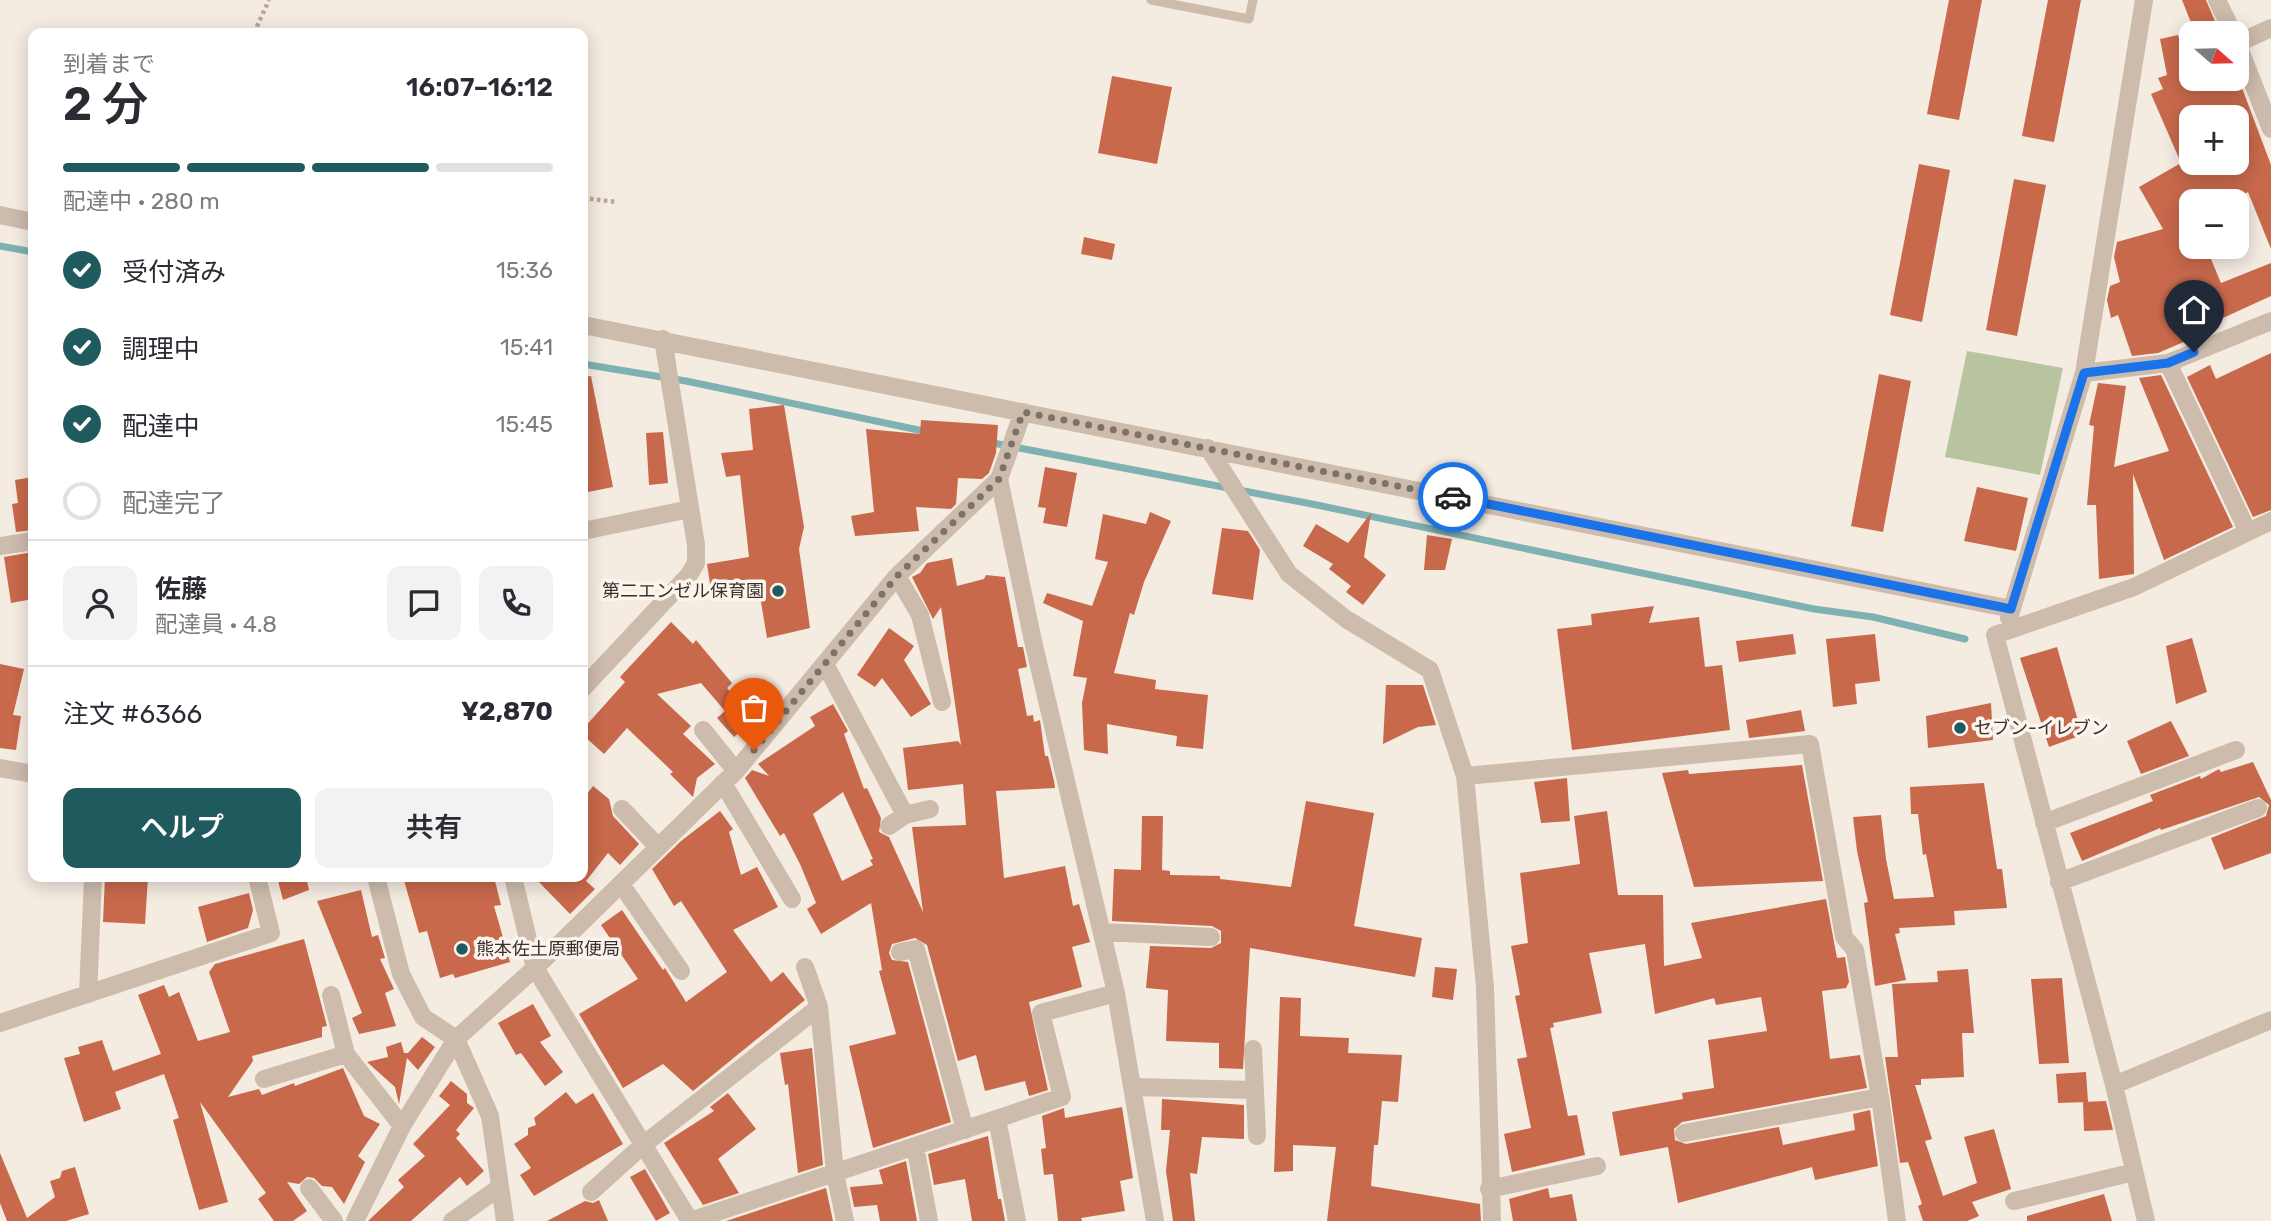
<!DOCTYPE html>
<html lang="ja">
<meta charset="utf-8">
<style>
body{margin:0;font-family:Rubik,"Noto Sans JP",sans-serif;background:#f2f2f3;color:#2b2b33;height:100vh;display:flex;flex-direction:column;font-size:26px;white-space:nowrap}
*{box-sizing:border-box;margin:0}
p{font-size:23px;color:#7c7c81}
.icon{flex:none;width:38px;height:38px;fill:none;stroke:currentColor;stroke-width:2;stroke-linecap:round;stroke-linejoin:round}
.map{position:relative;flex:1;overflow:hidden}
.drawer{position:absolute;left:28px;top:28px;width:560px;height:854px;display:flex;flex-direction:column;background:#fff;border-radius:14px;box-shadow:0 4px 18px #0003}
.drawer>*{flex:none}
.needle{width:46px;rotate:110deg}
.fabs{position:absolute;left:2179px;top:21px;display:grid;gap:14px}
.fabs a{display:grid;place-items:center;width:70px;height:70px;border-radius:14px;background:#fff;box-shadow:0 4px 18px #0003;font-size:35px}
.pin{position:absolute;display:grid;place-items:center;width:60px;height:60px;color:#fff;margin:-72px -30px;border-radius:50% 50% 50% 0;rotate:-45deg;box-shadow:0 0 7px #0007}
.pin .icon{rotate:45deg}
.courier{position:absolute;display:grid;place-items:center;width:70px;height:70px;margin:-35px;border:5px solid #1a73e8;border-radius:50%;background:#fff;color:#222;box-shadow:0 2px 9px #0007}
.summary em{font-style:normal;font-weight:600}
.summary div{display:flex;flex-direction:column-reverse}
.summary{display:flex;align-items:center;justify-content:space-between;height:119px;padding:0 35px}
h1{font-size:46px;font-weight:600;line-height:52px}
.bar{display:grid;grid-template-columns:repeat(4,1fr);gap:10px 7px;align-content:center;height:84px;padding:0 35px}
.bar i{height:9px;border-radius:5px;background:#e1e1e2}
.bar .current{background:#1f5a5e}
.bar p{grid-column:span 4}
.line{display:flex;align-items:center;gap:18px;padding:0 35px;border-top:2px solid #e1e1e2}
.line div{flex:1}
.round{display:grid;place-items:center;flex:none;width:74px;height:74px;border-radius:14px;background:#f2f2f3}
ol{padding:0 35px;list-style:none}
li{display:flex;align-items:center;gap:21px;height:77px}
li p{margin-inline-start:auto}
li .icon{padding:7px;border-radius:50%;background:#1f5a5e;color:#fff;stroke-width:4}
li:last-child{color:#7c7c81}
li i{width:38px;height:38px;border:4px solid #e1e1e2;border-radius:50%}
.cta{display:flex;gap:14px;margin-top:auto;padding:14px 35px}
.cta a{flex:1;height:80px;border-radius:14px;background:#1f5a5e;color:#fff;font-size:28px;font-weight:600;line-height:80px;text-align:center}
.cta a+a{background:#f2f2f3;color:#2b2b33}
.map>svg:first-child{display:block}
.green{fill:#b8c4a0}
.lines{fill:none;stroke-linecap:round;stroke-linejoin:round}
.stream{stroke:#7fb0b2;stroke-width:7}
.building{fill:#c8694b;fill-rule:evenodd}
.path{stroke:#b9a596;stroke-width:4.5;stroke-dasharray:3.5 3.5;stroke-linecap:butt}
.service{stroke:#cdbbac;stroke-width:9}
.minor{stroke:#cdbbac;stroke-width:18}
.done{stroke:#7c716b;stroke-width:7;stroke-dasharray:0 12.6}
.route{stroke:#1a73e8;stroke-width:9}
.poi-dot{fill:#1f5a5e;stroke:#fbf5ee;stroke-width:2.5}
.labels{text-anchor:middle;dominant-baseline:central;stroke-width:7;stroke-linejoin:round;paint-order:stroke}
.poi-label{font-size:18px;fill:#3b302b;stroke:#fbf5ee;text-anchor:start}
</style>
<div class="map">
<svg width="2271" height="1221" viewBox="0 0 2271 1221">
<rect width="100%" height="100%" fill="#f4ebe1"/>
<path class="green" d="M 1967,351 L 2063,368 L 2040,475 L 1945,457 Z"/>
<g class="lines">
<path class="stream" d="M 0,246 L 33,252
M 583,364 L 686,381 L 928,432
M 988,442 L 1312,504 L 1814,609 L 1873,617 L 1965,639"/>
</g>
<path class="building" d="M 1949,0 L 1982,0 L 1959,120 L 1927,114 Z
M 2048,0 L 2081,0 L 2054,142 L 2022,136 Z
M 2182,0 L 2206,0 L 2215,21 L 2194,30 Z
M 2178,35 L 2191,79 L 2236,79 L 2236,72 L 2271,165 L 2271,249 L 2248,192 L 2228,201 L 2191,201 L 2191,247 L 2206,247 L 2221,283 L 2271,263 L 2271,296 L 2212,323 L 2214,329 L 2158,353 L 2132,356 L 2118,315 L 2111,318 L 2107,300 L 2110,286 L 2120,282 L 2114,257 L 2117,242 L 2163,229 L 2139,187 L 2181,163 L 2151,94 L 2163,89 L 2158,78 L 2167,75 L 2160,39 ZM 2226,109 L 2229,117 L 2236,117 L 2236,163 L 2191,163 L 2191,117 L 2206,117 Z
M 1112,76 L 1172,87 L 1157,164 L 1098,153 Z
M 1919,164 L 1950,170 L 1922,322 L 1890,315 Z
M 2014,179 L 2046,185 L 2017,336 L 1986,330 Z
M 1084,237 L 1115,244 L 1112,260 L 1081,254 Z
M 2271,353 L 2271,510 L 2253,517 L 2187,377 L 2210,365 L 2216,379 Z
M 1879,374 L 1911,381 L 1883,532 L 1851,526 Z
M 2161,375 L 2233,527 L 2164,560 L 2133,474 L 2134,574 L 2099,579 L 2096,505 L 2087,505 L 2094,426 L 2089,425 L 2098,383 L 2126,386 L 2114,467 L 2169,451 L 2139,378 Z
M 591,376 L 613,487 L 583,493 L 583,377 Z
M 784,405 L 804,527 L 799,549 L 810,628 L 767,638 L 759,590 L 712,597 L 707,564 L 749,557 L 740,475 L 726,477 L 721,453 L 753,450 L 749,409 Z
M 921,420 L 998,425 L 996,453 L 989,473 L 982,479 L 958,478 L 956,504 L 951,509 L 916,507 L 919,531 L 855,536 L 851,516 L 874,512 L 866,429 L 920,434 Z
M 663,432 L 668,483 L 649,485 L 646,433 Z
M 1045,467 L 1077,473 L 1067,527 L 1043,523 L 1046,508 L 1038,507 Z
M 33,477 L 33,530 L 16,532 L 12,504 L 18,503 L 15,480 Z
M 1977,487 L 2028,498 L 2016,551 L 1964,541 Z
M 1150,512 L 1171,521 L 1144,582 L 1134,615 L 1130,613 L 1114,673 L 1156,680 L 1155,689 L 1208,695 L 1203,749 L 1176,746 L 1177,736 L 1107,724 L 1108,754 L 1084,750 L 1082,703 L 1087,678 L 1073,676 L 1083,621 L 1043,603 L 1047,593 L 1092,606 L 1108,562 L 1095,559 L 1103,514 L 1146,524 Z
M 1371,513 L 1364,557 L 1386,575 L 1363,605 L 1346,592 L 1351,586 L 1329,569 L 1333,564 L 1303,546 L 1316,524 L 1348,543 Z
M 1222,528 L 1248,531 L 1260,550 L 1253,600 L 1212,594 Z
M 1427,535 L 1452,539 L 1445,570 L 1424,570 Z
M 33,552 L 33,599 L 11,603 L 4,557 Z
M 952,558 L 957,586 L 984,579 L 986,575 L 1005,577 L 1018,647 L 1023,647 L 1027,667 L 1018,669 L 1027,716 L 1033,715 L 1034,722 L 1040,720 L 1045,756 L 1048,756 L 1054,781 L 1055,788 L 996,791 L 1004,878 L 1065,866 L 1073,906 L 1079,904 L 1090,942 L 1072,947 L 1082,987 L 1029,1002 L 1048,1090 L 1029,1096 L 1025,1081 L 985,1091 L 976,1055 L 958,1061 L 927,945 L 915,938 L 892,944 L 889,953 L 892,960 L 908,962 L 951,1122 L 873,1148 L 849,1046 L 896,1034 L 879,971 L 882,970 L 871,903 L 821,934 L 807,909 L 816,903 L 800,864 L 784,833 L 780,836 L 745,778 L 752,770 L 769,776 L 758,764 L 815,726 L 810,717 L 833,704 L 848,731 L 844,734 L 864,789 L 867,788 L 881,818 L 879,832 L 889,837 L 923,912 L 912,827 L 966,825 L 963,784 L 908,790 L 903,748 L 958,741 L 961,745 L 941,607 L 933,619 L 912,577 L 920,573 L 927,563 ZM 843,792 L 873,859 L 870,860 L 873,865 L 842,881 L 813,814 Z
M 1654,606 L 1649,623 L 1699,617 L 1705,667 L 1722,665 L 1730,730 L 1572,750 L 1557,629 L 1592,625 L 1591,614 Z
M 671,622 L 693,644 L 696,640 L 732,683 L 727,688 L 759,725 L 756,729 L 744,728 L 734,737 L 717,718 L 725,711 L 701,683 L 657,694 L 691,726 L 683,734 L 715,764 L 697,778 L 693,797 L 670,774 L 673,772 L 627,728 L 604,754 L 583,735 L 583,729 L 625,682 L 620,677 Z
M 889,628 L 914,646 L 904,660 L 931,704 L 911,717 L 882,678 L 875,687 L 857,675 Z
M 1793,634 L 1796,654 L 1739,662 L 1736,641 Z
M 1875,634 L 1880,681 L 1855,684 L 1857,704 L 1833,707 L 1826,639 Z
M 2192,638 L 2207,692 L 2176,704 L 2166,646 Z
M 2057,647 L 2082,735 L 2049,747 L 2020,658 Z
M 0,664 L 24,669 L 13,715 L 21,716 L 16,750 L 0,748 Z
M 1386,685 L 1423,685 L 1436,725 L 1418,727 L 1383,744 Z
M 1991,703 L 1993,740 L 1928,748 L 1926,716 Z
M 1801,710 L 1805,731 L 1749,738 L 1746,720 Z
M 2171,721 L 2189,756 L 2141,774 L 2127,741 Z
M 2253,762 L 2271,800 L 2271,853 L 2224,870 L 2211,838 L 2266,816 L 2269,805 L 2259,797 L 2161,830 L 2160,828 L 2082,861 L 2070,833 L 2153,801 L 2150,795 L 2200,776 L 2201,779 L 2219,769 L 2221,772 Z
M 1802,765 L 1823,881 L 1694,887 L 1662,773 L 1688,770 L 1689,774 Z
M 1567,778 L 1570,821 L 1541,823 L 1534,782 Z
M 1984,783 L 1997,869 L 2002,869 L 2007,908 L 1954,911 L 1955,925 L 1899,928 L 1900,933 L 1895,934 L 1906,980 L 1875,986 L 1864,903 L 1868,902 L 1857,851 L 1853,817 L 1881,815 L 1886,859 L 1894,899 L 1934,897 L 1926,854 L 1923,855 L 1918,814 L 1911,814 L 1910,787 Z
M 593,786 L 609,799 L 613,816 L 639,844 L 620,865 L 608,853 L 586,881 L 595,889 L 570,914 L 534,877 L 583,877 L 583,799 Z
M 1306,801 L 1374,813 L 1354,926 L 1422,938 L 1415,977 L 1250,948 L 1243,1069 L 1219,1068 L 1219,1043 L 1166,1041 L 1168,990 L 1146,988 L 1150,946 L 1211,948 L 1221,943 L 1221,931 L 1212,926 L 1112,921 L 1114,869 L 1141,870 L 1142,816 L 1163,816 L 1162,870 L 1170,871 L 1170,875 L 1220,876 L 1220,879 L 1291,887 Z
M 720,811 L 733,829 L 729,832 L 741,875 L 757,867 L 778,907 L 733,930 L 771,982 L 783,972 L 805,1000 L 693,1091 L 663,1064 L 623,1088 L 579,1014 L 638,979 L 601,925 L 622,910 L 663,970 L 665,968 L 686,1002 L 727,972 L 681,901 L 674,906 L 652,869 L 681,841 Z
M 1607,811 L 1618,895 L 1663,895 L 1664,966 L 1702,958 L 1691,923 L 1826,899 L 1837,958 L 1845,957 L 1849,982 L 1846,988 L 1822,991 L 1830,1059 L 1860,1055 L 1867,1088 L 1682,1122 L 1674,1129 L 1675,1140 L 1686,1144 L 1779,1127 L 1783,1145 L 1855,1130 L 1853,1114 L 1870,1110 L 1878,1166 L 1815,1180 L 1812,1167 L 1678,1203 L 1668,1147 L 1620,1156 L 1612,1112 L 1683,1099 L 1682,1093 L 1714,1088 L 1708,1040 L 1767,1031 L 1761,997 L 1716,1005 L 1714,998 L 1655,1014 L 1645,944 L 1589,953 L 1602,1013 L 1553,1023 L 1554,1027 L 1550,1028 L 1568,1116 L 1577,1115 L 1585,1155 L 1512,1172 L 1504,1134 L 1531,1128 L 1517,1059 L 1527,1057 L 1515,996 L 1520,995 L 1511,946 L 1528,943 L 1520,873 L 1580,864 L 1574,816 Z
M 105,877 L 148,877 L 145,924 L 103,922 Z
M 277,877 L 306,877 L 309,890 L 283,900 Z
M 403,877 L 494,877 L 501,905 L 494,906 L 510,962 L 455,978 L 453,974 L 440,978 L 427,931 L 419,933 Z
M 361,890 L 372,937 L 378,935 L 385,958 L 380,959 L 394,989 L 385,993 L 396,1026 L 359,1034 L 352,1018 L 362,1013 L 317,901 Z
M 249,893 L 253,910 L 248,928 L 207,942 L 198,907 Z
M 304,939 L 327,1026 L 322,1027 L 322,1037 L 252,1056 L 253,1061 L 228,1097 L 259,1089 L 262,1095 L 294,1083 L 295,1086 L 343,1068 L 364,1116 L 380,1124 L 358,1156 L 365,1162 L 344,1204 L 332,1187 L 322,1186 L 314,1178 L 307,1177 L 299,1184 L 287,1182 L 307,1211 L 293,1221 L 274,1221 L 258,1199 L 266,1193 L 200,1102 L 228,1202 L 199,1210 L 173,1120 L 179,1118 L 164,1074 L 115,1092 L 121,1109 L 84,1122 L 64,1058 L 80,1054 L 78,1047 L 102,1040 L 113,1071 L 161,1054 L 138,995 L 164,985 L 169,997 L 179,992 L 198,1041 L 230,1032 L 209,972 L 215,964 Z
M 1435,967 L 1457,969 L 1453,1000 L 1432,997 Z
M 1968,969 L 1974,1033 L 1962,1033 L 1964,1077 L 1921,1079 L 1921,1085 L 1915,1085 L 1932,1139 L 1925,1141 L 1943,1196 L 1977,1183 L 1964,1137 L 1994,1129 L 2011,1189 L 1972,1202 L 1979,1216 L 1967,1221 L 1923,1221 L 1918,1206 L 1922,1204 L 1908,1162 L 1900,1163 L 1885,1057 L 1898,1057 L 1892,984 L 1938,982 L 1937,971 Z
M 2062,978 L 2069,1063 L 2039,1064 L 2031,979 Z
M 1280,997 L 1301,998 L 1300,1036 L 1349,1038 L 1348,1053 L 1402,1055 L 1398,1102 L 1382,1101 L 1378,1145 L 1374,1145 L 1371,1186 L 1480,1204 L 1481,1221 L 1327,1221 L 1336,1147 L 1293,1145 L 1293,1171 L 1274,1172 Z
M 533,1004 L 551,1036 L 540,1042 L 563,1072 L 545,1086 L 521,1053 L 516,1055 L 498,1023 Z
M 422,1037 L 435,1047 L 418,1070 L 407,1058 L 399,1104 L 395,1087 L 367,1062 L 388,1057 L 386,1047 L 401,1042 L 404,1053 L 408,1053 Z
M 812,1048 L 823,1165 L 798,1173 L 788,1084 L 785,1085 L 780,1053 Z
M 2086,1072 L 2088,1102 L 2058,1103 L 2056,1074 Z
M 451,1081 L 467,1094 L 467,1103 L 474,1108 L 456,1130 L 460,1134 L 456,1138 L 484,1171 L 467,1186 L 460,1177 L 411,1221 L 368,1221 L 404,1187 L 398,1180 L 425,1156 L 413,1144 L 450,1105 L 439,1096 Z
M 566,1092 L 576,1104 L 593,1093 L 623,1144 L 534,1196 L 520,1175 L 531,1168 L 514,1144 L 528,1135 L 528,1128 L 536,1125 L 534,1118 Z
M 728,1093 L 756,1129 L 718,1159 L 739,1193 L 703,1205 L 664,1143 L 714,1111 L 710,1107 Z
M 1162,1099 L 1244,1105 L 1244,1139 L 1202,1137 L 1197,1174 L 1190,1173 L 1195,1221 L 1173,1221 L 1166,1171 L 1170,1130 L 1161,1130 Z
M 2106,1101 L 2113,1130 L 2084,1131 L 2083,1102 Z
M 1122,1107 L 1133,1178 L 1120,1181 L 1125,1211 L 1081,1218 L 1082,1221 L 1058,1221 L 1053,1174 L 1044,1175 L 1041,1149 L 1046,1148 L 1042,1116 L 1064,1108 L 1065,1118 Z
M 988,1136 L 998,1199 L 1001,1199 L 1005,1221 L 972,1221 L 965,1179 L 934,1185 L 928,1154 Z
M 0,1153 L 27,1218 L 55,1197 L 50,1181 L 60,1178 L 62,1171 L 75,1167 L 89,1214 L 66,1221 L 7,1221 L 0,1203 Z
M 906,1161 L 917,1221 L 880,1221 L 877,1205 L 854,1207 L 850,1187 L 883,1184 L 879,1170 Z
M 645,1169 L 670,1213 L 656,1221 L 630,1177 Z
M 826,1188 L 833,1221 L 726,1221 Z
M 1548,1188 L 1550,1198 L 1572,1194 L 1577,1221 L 1513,1221 L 1509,1199 Z
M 2104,1194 L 2112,1221 L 2027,1221 L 2027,1216 Z
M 599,1200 L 608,1221 L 547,1221 L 585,1201 L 593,1203 Z"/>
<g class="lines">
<path class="path" d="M 254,33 L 269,0
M 583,198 L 617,202"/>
<path class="service" d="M 1151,0 L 1249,19 L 1253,0"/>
<path class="minor" d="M 2217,0 L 2233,33
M 2236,40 L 2271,129
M 2238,43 L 2271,28
M 0,215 L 33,222
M 583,325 L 2012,609
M 2168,363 L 2248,532
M 2084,373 L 2168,363 L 2271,321
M 1208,448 L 1289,574 L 1346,619 L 1430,670 L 1465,776 L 1485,987 L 1492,1221
M 999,479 L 1033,641 L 1116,993 L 1155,1221
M 583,531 L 690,509
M 0,546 L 33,541
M 897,576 L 920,615 L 942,702
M 2009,618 L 2084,373 L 2144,0
M 825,664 L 905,815
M 583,688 L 689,575 L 696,563 L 696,545 L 663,339
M 703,730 L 736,771
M 0,768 L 33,774
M 1465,776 L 1810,744 L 1844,937 L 1855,950 L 1880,1097 L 1897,1221
M 723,783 L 792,899
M 622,809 L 658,847
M 2044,823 L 2236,750
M 889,826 L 905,815 L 930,809
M 376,877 L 401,974 L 423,1017 L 456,1039 L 490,1116 L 505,1221
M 513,877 L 535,968 L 690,1221
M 2059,882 L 2258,808
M 621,884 L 681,971
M 1102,932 L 1211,937
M 900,952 L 916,949 L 965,1130
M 805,967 L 819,1007 L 835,1173 L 845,1221
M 88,994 L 93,877
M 331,995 L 346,1054 L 402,1126
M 0,1023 L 271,933 L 257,877
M 1253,1049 L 1257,1136
M 264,1079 L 346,1054
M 2114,1085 L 2271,1020
M 1133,1087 L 1255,1090
M 997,1119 L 1017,1221
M 1684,1133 L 1880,1097
M 915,1146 L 929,1221
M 309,1188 L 334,1221
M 1489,1189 L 1597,1166
M 591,1192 L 643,1145 L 819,1007
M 2014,1201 L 2134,1172
M 355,1221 L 402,1126 L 456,1039 L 535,968 L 736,771 L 897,576 L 999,479 L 1023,412
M 452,1221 L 500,1187
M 690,1221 L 1062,1097 L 1041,1013 L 1116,993
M 2146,1221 L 2114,1085 L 1995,635 L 2134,587 L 2271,521"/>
</g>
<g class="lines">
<path class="done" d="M 754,750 L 897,576 L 999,479 L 1023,412 L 1453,497"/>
<path class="route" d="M 1453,497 L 2011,609 L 2084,373 L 2168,363 L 2194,352"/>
</g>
<g class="poi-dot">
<circle cx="778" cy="591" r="7"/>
<circle cx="1960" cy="728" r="7"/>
<circle cx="462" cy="949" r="7"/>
</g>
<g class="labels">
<g class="poi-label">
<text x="764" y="591" text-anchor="end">第二エンゼル保育園</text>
<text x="1974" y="728">セブン-イレブン</text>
<text x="476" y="949">熊本佐土原郵便局</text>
</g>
</g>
</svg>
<div class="fabs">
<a><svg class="needle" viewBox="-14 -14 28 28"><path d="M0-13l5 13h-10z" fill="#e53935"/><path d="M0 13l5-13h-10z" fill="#7c7c81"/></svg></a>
<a>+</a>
<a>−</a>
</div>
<div class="pin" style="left:754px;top:750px;background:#ea580c"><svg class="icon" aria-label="bag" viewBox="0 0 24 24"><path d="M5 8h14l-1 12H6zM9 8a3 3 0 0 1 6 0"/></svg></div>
<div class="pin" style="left:2194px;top:352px;background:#1f2937"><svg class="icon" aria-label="home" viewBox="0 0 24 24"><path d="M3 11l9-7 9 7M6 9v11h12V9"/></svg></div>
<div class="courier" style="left:1453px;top:497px"><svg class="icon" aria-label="car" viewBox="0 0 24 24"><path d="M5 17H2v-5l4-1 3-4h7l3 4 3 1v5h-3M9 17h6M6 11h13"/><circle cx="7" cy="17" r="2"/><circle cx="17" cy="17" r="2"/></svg></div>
<section class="drawer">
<div class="summary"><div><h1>2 分</h1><p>到着まで</p></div><em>16:07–16:12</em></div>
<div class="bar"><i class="current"></i><i class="current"></i><i class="current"></i><i></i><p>配達中 · 280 m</p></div>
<ol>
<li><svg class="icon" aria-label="check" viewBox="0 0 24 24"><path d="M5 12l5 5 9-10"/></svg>受付済み<p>15:36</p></li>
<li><svg class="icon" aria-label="check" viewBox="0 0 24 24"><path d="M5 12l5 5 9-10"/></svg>調理中<p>15:41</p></li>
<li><svg class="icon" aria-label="check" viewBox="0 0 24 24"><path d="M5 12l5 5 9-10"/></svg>配達中<p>15:45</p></li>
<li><i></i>配達完了</li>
</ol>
<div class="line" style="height:126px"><a class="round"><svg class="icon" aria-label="person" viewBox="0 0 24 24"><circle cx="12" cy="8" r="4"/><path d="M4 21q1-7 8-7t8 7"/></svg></a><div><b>佐藤</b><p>配達員 · 4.8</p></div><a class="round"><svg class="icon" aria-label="chat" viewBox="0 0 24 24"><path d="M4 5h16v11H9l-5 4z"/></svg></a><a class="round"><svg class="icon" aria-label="phone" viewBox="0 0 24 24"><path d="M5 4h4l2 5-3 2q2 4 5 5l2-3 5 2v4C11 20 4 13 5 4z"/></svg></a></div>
<div class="line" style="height:91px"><div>注文 #6366</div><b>¥2,870</b></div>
<div class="cta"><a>ヘルプ</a><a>共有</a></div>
</section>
</div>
